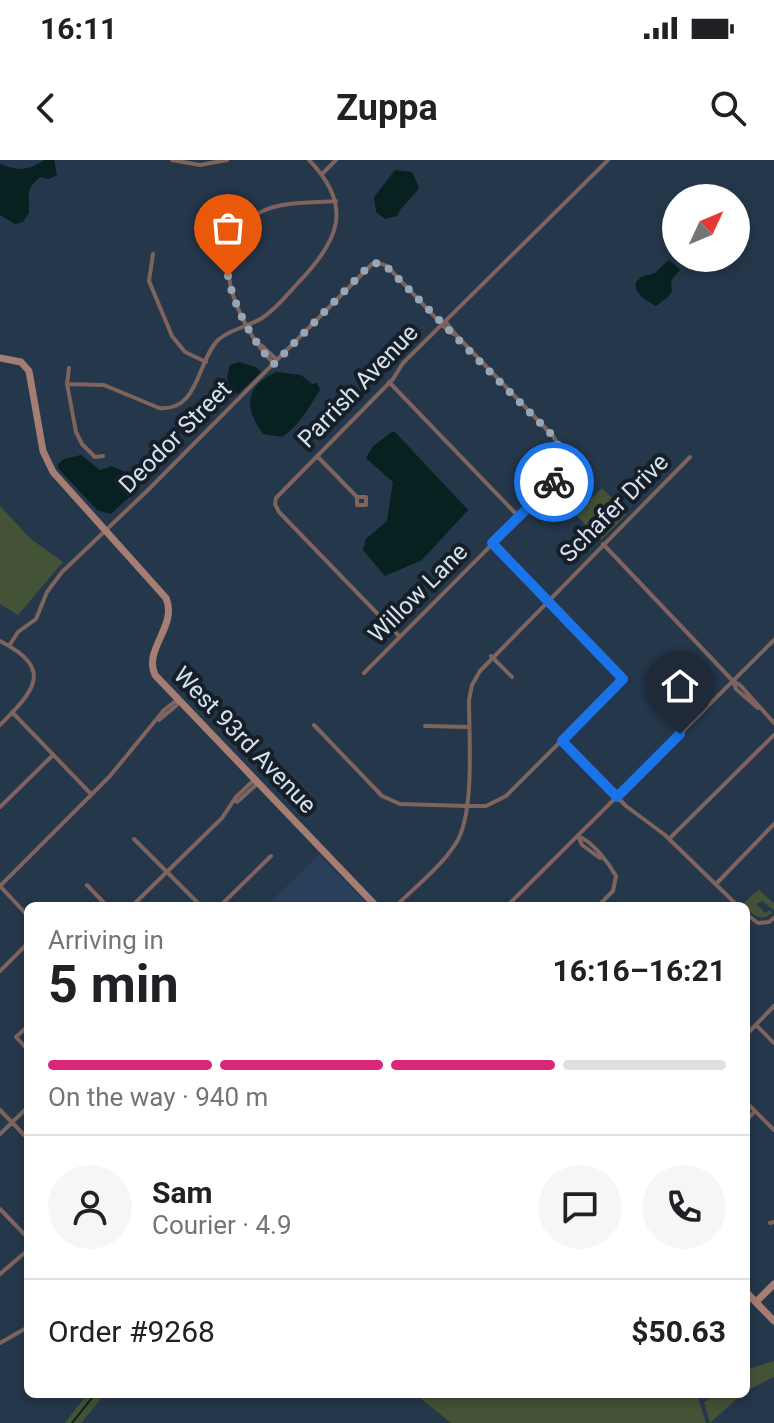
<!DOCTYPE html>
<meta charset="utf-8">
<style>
body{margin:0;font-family:Roboto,sans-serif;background:#f6f6f6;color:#202124;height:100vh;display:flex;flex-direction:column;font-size:30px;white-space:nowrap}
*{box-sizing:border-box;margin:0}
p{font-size:26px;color:#757577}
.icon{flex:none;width:44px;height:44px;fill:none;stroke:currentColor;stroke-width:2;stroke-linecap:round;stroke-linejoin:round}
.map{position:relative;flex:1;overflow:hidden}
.drawer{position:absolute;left:24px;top:742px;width:726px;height:496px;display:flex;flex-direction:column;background:#fff;border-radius:12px;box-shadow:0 4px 12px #0003}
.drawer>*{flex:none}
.needle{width:52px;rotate:46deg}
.tools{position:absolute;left:662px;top:24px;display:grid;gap:16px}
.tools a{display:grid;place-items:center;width:88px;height:88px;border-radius:50%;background:#fff;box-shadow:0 4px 12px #0003;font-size:40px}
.pin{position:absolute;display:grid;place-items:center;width:68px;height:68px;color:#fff;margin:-82px -34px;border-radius:50% 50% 50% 0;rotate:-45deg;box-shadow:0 0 8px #0007}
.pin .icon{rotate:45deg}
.courier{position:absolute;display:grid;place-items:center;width:80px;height:80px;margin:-40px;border:6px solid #1a73e8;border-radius:50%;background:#fff;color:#222;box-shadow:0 2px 10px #0007}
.headline em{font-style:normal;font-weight:700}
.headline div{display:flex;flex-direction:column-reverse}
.headline{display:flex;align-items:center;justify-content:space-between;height:136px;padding:0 24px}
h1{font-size:52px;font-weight:700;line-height:60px}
.bar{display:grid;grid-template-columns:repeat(4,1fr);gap:12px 8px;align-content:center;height:96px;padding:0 24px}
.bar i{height:10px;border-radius:6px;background:#e0e0e0}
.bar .selected{background:#db2777}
.bar p{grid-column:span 4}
.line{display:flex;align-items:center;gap:20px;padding:0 24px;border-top:2px solid #e0e0e0}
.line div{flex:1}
.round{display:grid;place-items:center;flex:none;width:84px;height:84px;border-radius:42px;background:#f6f6f6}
.status{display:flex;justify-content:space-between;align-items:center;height:56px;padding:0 40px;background:#fff;direction:ltr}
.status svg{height:22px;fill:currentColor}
header{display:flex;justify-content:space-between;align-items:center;height:104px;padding:0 24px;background:#fff;font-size:36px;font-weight:700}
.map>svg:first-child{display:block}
.built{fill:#2b415b}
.green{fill:#445236}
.water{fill:#072020}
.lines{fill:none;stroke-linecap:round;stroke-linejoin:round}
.stream{stroke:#072020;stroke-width:2}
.street{stroke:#7e645d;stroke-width:4}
.secondary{stroke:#a57d73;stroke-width:7}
.done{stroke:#98a6b5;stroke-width:8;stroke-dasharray:0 14.4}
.route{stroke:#1a73e8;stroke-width:10}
.labels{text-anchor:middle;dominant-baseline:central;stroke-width:8;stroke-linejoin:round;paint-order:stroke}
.street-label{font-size:24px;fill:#d6e1ee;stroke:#161e27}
</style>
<div class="status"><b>16:11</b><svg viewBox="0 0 49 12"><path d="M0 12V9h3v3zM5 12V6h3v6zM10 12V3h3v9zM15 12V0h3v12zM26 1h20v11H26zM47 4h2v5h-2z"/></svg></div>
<header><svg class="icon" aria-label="back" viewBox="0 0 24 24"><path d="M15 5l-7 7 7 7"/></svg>Zuppa<svg class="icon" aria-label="search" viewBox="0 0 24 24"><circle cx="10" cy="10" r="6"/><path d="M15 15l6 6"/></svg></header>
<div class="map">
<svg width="774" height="1263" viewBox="0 0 774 1263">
<rect width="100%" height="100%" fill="#25374b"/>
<path class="built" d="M 319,695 L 369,746 L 267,746 L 276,737 Z"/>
<path class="green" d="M 602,328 L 627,354 L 601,380 L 575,354 Z
M 0,346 L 31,379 L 63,402 L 18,455 L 0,444 Z
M 758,729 L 774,743 L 774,750 L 762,741 L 756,744 L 765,753 L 770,750 L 772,753 C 760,764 752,753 743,744 L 755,732 L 757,733 Z
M 774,1201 L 774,1217 L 746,1231 L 746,1210 Z
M 87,1234 L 105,1234 L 81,1263 L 65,1263 Z
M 415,1234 L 697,1234 L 706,1263 L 451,1263 Z
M 719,1234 L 742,1234 L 710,1263 L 704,1242 Z"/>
<path class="water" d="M 44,0 L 54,0 L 57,15 L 49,19 L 40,17 C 24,31 30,35 29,53 L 23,62 L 15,64 L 0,55 L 0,4 C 18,11 27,11 44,0 Z
M 395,10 L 412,12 L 419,27 C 413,39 402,44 397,56 L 385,59 L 376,52 L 374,37 Z
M 669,100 L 680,110 L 671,121 L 672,131 L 668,137 L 656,146 C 647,141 634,134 636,122 L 641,117 L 655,113 Z
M 239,202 L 256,207 L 261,212 L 238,234 L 231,231 L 227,217 L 230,205 Z
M 276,212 L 301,215 L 312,224 L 317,223 L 320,230 C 309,247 299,266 282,277 L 263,274 C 244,248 244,227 276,212 Z
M 392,272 L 395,272 L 468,350 L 422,400 L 385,416 L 363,390 L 366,379 L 387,361 L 393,322 L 366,298 L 373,286 Z
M 81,295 L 100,310 L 112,306 L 133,316 L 139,328 L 111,354 L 97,350 L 58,308 L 58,304 L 64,299 Z"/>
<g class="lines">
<path class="stream" d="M 72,1263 L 95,1234"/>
<path class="street" d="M 172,0 L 200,5 L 227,0
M 322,14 L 336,0
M 153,94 L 149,121 L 172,176 L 185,192 L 206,202
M 261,185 L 277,200
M 273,203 C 238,166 197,80 263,51 C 284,41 313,43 336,41
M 69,208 L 67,224 L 76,272 L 82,284 L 95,297 L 103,296
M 389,222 L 519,357
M 67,224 L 104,225 L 159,248 C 199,252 197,201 218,180 C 230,169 248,167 262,158 C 275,150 286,136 297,124 C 338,82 355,47 309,0
M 317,296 L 357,337 L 357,345 L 366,345 L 366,337 L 357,337
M 603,384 L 733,521 L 740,525 L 774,563
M 400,477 L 279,352 L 275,344 L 276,338 L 393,219 L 403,203 L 608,0
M 0,481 C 55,509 34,531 0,565
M 9,486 L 18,472 L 36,459 L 47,432 L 62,412 L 149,329 L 372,104 L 379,103 L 387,106 L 449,172 L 456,175 L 445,161
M 491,496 L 512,517
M 364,513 L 553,323 C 565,307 564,292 553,276 L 456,175
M 734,523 L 736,529 L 758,548
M 12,552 L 91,634
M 159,560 L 177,545 L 177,541
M 314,565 L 382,636 L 400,644 L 467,646 L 486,646 L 506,636 L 623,519 L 492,383
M 425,566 L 469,567
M 562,581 L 626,646 L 665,675 L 738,746
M 237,642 L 257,624
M 0,647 L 53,595
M 578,676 C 593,682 608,702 616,716 L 613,731 L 598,746
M 578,676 L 582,685 L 600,698
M 134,679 L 201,746
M 669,679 L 774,575
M 716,724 L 774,664
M 87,725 L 107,746
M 0,726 L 110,616 L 164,550 L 177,540
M 0,726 L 28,756
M 132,746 L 222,658 L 236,637 L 254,620
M 220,746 L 271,696
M 396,746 C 416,726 441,707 456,683 C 475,654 469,576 469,540 L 472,525 L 480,511 L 690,297
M 507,746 L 774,480
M 746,754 L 758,763 L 769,762 L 774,758
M 0,811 L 28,783
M 756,865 L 774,883
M 28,866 L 16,877 L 28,890
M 746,875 L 774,846
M 746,942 L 774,970
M 0,950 L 28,979
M 746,961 L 755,951
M 0,974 L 28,947
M 0,1049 L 28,1078
M 770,1063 L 774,1062
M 0,1114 L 28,1090
M 0,1183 L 28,1167"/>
<path class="secondary" d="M 0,198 L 21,202 L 29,211 L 43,291 L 53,312 L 166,438 C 178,466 143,489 155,515 L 376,746
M 746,1132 L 774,1161
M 756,1142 L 774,1124"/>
</g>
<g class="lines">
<path class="done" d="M 228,116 C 234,147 252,181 274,204 L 366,109 L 375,103 L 384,104 L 553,276 C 563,291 565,306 554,322"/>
<path class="route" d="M 554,322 L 492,383 L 623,519 L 562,581 L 617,637 L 680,574"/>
</g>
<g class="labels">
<g class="street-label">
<text transform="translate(358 226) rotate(-46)">Parrish Avenue</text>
<text transform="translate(175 277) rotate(-45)">Deodor Street</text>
<text transform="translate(614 348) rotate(-45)">Schafer Drive</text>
<text transform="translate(418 433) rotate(-45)">Willow Lane</text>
<text transform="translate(245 580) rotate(46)">West 93rd Avenue</text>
</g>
</g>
</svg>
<div class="tools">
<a><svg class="needle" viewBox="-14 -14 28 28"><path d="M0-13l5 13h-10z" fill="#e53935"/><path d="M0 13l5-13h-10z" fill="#757577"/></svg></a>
</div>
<div class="pin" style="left:228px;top:116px;background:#ea580c"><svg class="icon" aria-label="bag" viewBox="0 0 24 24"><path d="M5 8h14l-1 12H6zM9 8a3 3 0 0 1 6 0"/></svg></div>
<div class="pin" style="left:680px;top:574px;background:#1f2937"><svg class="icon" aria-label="home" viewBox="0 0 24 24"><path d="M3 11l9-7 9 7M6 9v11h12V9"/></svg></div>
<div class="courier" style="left:554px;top:322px"><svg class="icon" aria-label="bike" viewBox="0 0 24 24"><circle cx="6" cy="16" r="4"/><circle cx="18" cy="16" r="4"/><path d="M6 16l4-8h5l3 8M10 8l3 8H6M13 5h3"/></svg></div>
<section class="drawer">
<div class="headline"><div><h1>5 min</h1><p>Arriving in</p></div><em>16:16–16:21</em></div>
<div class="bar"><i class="selected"></i><i class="selected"></i><i class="selected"></i><i></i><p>On the way · 940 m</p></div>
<div class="line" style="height:144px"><a class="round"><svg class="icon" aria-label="person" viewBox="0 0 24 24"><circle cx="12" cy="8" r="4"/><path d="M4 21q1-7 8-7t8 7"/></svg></a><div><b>Sam</b><p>Courier · 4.9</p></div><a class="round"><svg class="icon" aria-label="chat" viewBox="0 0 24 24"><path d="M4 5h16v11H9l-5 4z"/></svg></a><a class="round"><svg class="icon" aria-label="phone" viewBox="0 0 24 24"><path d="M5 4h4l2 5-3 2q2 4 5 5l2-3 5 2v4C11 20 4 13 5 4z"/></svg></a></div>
<div class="line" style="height:104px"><div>Order #9268</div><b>$50.63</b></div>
</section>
</div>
